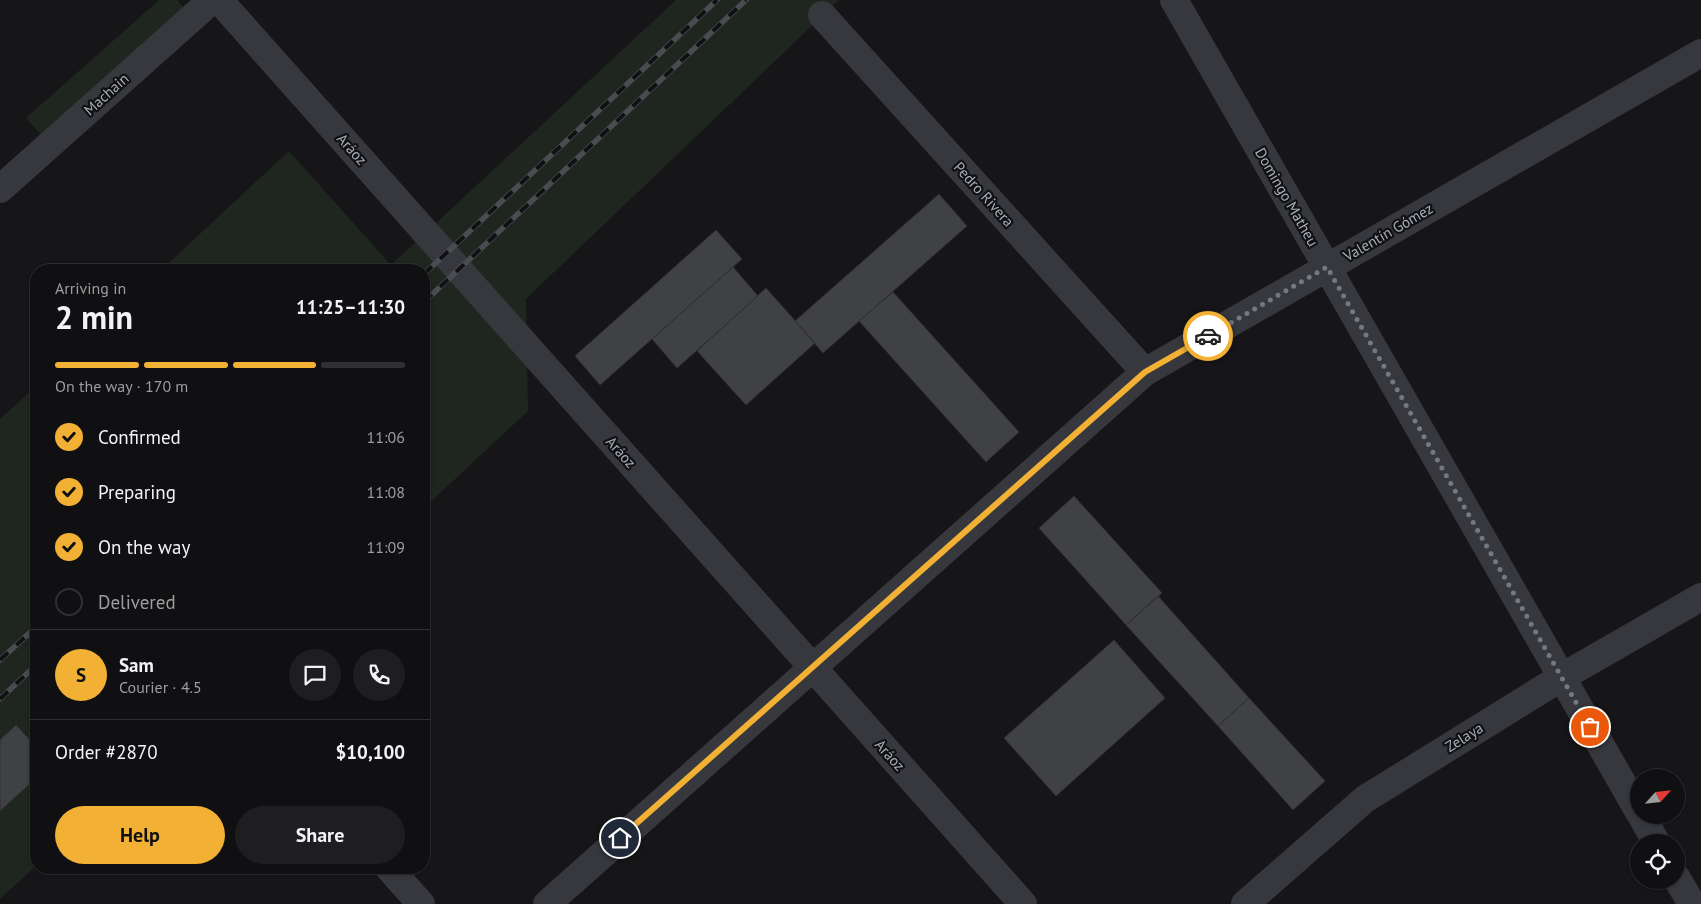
<!DOCTYPE html>
<meta charset="utf-8">
<style>
body{margin:0;font-family:"PT Sans",sans-serif;background:#1e1e20;color:#f1f3f6;height:100vh;display:flex;flex-direction:column;font-size:19px;white-space:nowrap}
*{box-sizing:border-box;margin:0}
p{font-size:16px;color:#9c9d9f}
.icon{flex:none;width:28px;height:28px;fill:none;stroke:currentColor;stroke-width:2;stroke-linecap:round;stroke-linejoin:round}
.map{position:relative;flex:1;overflow:hidden}
.details{position:absolute;left:30px;top:264px;width:400px;height:610px;display:flex;flex-direction:column;background:#101012;border-radius:20px;box-shadow:0 1px 4px #0004,0 0 0 1px #303032}
.details>*{flex:none}
.needle{width:32px;rotate:63deg}
.controls{position:absolute;left:1630px;top:769px;display:grid;gap:10px}
.controls a{display:grid;place-items:center;width:55px;height:55px;border-radius:50%;background:#101012;box-shadow:0 1px 4px #0004,0 0 0 1px #303032;font-size:25px}
.pin{position:absolute;display:grid;place-items:center;width:42px;height:42px;color:#fff;margin:-21px;border:2px solid #fff;border-radius:50%;box-shadow:0 1px 5px #0007}
.courier{position:absolute;display:grid;place-items:center;width:50px;height:50px;margin:-25px;border:4px solid #f2b134;border-radius:50%;background:#fff;color:#222;box-shadow:0 1px 6px #0007}
.headline em{font-style:normal;font-weight:800}
.headline div{display:flex;flex-direction:column-reverse}
.headline{display:flex;align-items:center;justify-content:space-between;height:85px;padding:0 25px}
h1{font-size:32px;font-weight:800;line-height:38px}
.bar{display:grid;grid-template-columns:repeat(4,1fr);gap:8px 5px;align-content:center;height:60px;padding:0 25px}
.bar i{height:6px;border-radius:4px;background:#303032}
.bar .selected{background:#f2b134}
.bar p{grid-column:span 4}
.line{display:flex;align-items:center;gap:12px;padding:0 25px;border-top:1px solid #303032}
.line div{flex:1}
.round{display:grid;place-items:center;flex:none;width:52px;height:52px;border-radius:26px;background:#1e1e20}
ol{padding:0 25px;list-style:none}
li{display:flex;align-items:center;gap:15px;height:55px}
li p{margin-inline-start:auto}
li .icon{padding:5px;border-radius:50%;background:#f2b134;color:#111;stroke-width:4}
li:last-child{color:#9c9d9f}
li i{width:28px;height:28px;border:2px solid #303032;border-radius:50%}
.primary-button{display:flex;gap:10px;margin-top:auto;padding:10px 25px}
.primary-button a{flex:1;height:58px;border-radius:30px;background:#f2b134;color:#111;font-size:20px;font-weight:800;line-height:58px;text-align:center}
.primary-button a+a{background:#1e1e20;color:#f1f3f6}
.map>svg:first-child{display:block}
.green{fill:#1e261f}
.building{fill:#404145;stroke:#303034}
.lines{fill:none;stroke-linecap:round;stroke-linejoin:round}
.minor{stroke:#37383d;stroke-width:28}
.rail-casing{stroke:#4a4c52;stroke-width:5.5}
.rail{stroke:#111113;stroke-width:4;stroke-dasharray:11;stroke-linecap:butt}
.done{stroke:#757880;stroke-width:5;stroke-dasharray:0 9}
.route{stroke:#f2b134;stroke-width:6}
.labels{text-anchor:middle;dominant-baseline:central;stroke-width:4.5;stroke-linejoin:round;paint-order:stroke}
.street-label{font-size:15px;fill:#a8adb8;stroke:#111113}
</style>
<div class="map">
<svg width="1701" height="904" viewBox="0 0 1701 904">
<rect width="100%" height="100%" fill="#161618"/>
<path class="green" d="M 159,0 L 177,0 L 186,10 L 43,137 L 26,118 Z
M 676,0 L 839,0 L 526,299 L 528,411 L 424,508 L 424,270 L 161,270 L 289,151 L 391,265 Z
M 36,386 L 36,866 L 0,899 L 0,419 Z"/>
<path class="building" d="M 939,194 L 967,226 L 823,353 L 795,321 Z
M 716,230 L 742,259 L 600,385 L 575,356 Z
M 733,267 L 758,296 L 677,368 L 652,339 Z
M 766,288 L 815,343 L 746,405 L 697,351 Z
M 893,292 L 1019,432 L 986,462 L 859,321 Z
M 1074,496 L 1162,593 L 1126,625 L 1039,528 Z
M 1158,596 L 1249,698 L 1218,726 L 1126,625 Z
M 1114,640 L 1165,698 L 1056,796 L 1004,738 Z
M 1249,698 L 1325,781 L 1293,810 L 1218,726 Z
M 16,725 L 36,747 L 36,778 L 0,811 L 0,740 Z"/>
<g class="lines">
<path class="minor" d="M 219,0 L 1023,904
M 1174,0 L 1639,812
M 822,15 L 1145,372
M 0,189 L 212,0
M 1641,815 L 1656,842
M 389,868 L 421,904
M 1676,877 L 1692,904
M 547,904 L 1145,372 L 1701,53
M 1245,904 L 1365,799 L 1562,677 L 1701,597"/>
<defs>
<path id="rail" d="M 424,274 L 717,0
M 424,302 L 746,0
M 0,660 L 36,627
M 0,699 L 36,665"/>
</defs>
<use href="#rail" class="rail-casing"/>
<use href="#rail" class="rail"/>
</g>
<g class="lines">
<path class="done" d="M 1208,336 L 1327,267 L 1590,727"/>
<path class="route" d="M 620,838 L 1145,372 L 1208,336"/>
</g>
<g class="labels">
<g class="street-label">
<text transform="translate(106 94) rotate(-42)">Machain</text>
<text transform="translate(352 149) rotate(48)">Aráoz</text>
<text transform="translate(984 194) rotate(48)">Pedro Rivera</text>
<text transform="translate(1287 197) rotate(60)">Domingo Matheu</text>
<text transform="translate(1388 232) rotate(-30)">Valentín Gómez</text>
<text transform="translate(621 452) rotate(48)">Aráoz</text>
<text transform="translate(1464 737) rotate(-32)">Zelaya</text>
<text transform="translate(890 755) rotate(48)">Aráoz</text>
</g>
</g>
</svg>
<div class="controls">
<a><svg class="needle" viewBox="-14 -14 28 28"><path d="M0-13l5 13h-10z" fill="#e53935"/><path d="M0 13l5-13h-10z" fill="#9c9d9f"/></svg></a>
<a><svg class="icon" aria-label="locate" viewBox="0 0 24 24"><circle cx="12" cy="12" r="6"/><path d="M12 2v4M12 18v4M2 12h4M18 12h4"/></svg></a>
</div>
<div class="pin" style="left:1590px;top:727px;background:#ea580c"><svg class="icon" aria-label="bag" viewBox="0 0 24 24"><path d="M5 8h14l-1 12H6zM9 8a3 3 0 0 1 6 0"/></svg></div>
<div class="pin" style="left:620px;top:838px;background:#1f2937"><svg class="icon" aria-label="home" viewBox="0 0 24 24"><path d="M3 11l9-7 9 7M6 9v11h12V9"/></svg></div>
<div class="courier" style="left:1208px;top:336px"><svg class="icon" aria-label="car" viewBox="0 0 24 24"><path d="M5 17H2v-5l4-1 3-4h7l3 4 3 1v5h-3M9 17h6M6 11h13"/><circle cx="7" cy="17" r="2"/><circle cx="17" cy="17" r="2"/></svg></div>
<section class="details">
<div class="headline"><div><h1>2 min</h1><p>Arriving in</p></div><em>11:25–11:30</em></div>
<div class="bar"><i class="selected"></i><i class="selected"></i><i class="selected"></i><i></i><p>On the way · 170 m</p></div>
<ol>
<li><svg class="icon" aria-label="check" viewBox="0 0 24 24"><path d="M5 12l5 5 9-10"/></svg>Confirmed<p>11:06</p></li>
<li><svg class="icon" aria-label="check" viewBox="0 0 24 24"><path d="M5 12l5 5 9-10"/></svg>Preparing<p>11:08</p></li>
<li><svg class="icon" aria-label="check" viewBox="0 0 24 24"><path d="M5 12l5 5 9-10"/></svg>On the way<p>11:09</p></li>
<li><i></i>Delivered</li>
</ol>
<div class="line" style="height:90px"><b class="round" style="background:#f2b134;color:#111">S</b><div><b>Sam</b><p>Courier · 4.5</p></div><a class="round"><svg class="icon" aria-label="chat" viewBox="0 0 24 24"><path d="M4 5h16v11H9l-5 4z"/></svg></a><a class="round"><svg class="icon" aria-label="phone" viewBox="0 0 24 24"><path d="M5 4h4l2 5-3 2q2 4 5 5l2-3 5 2v4C11 20 4 13 5 4z"/></svg></a></div>
<div class="line" style="height:65px"><div>Order #2870</div><b>$10,100</b></div>
<div class="primary-button"><a>Help</a><a>Share</a></div>
</section>
</div>
